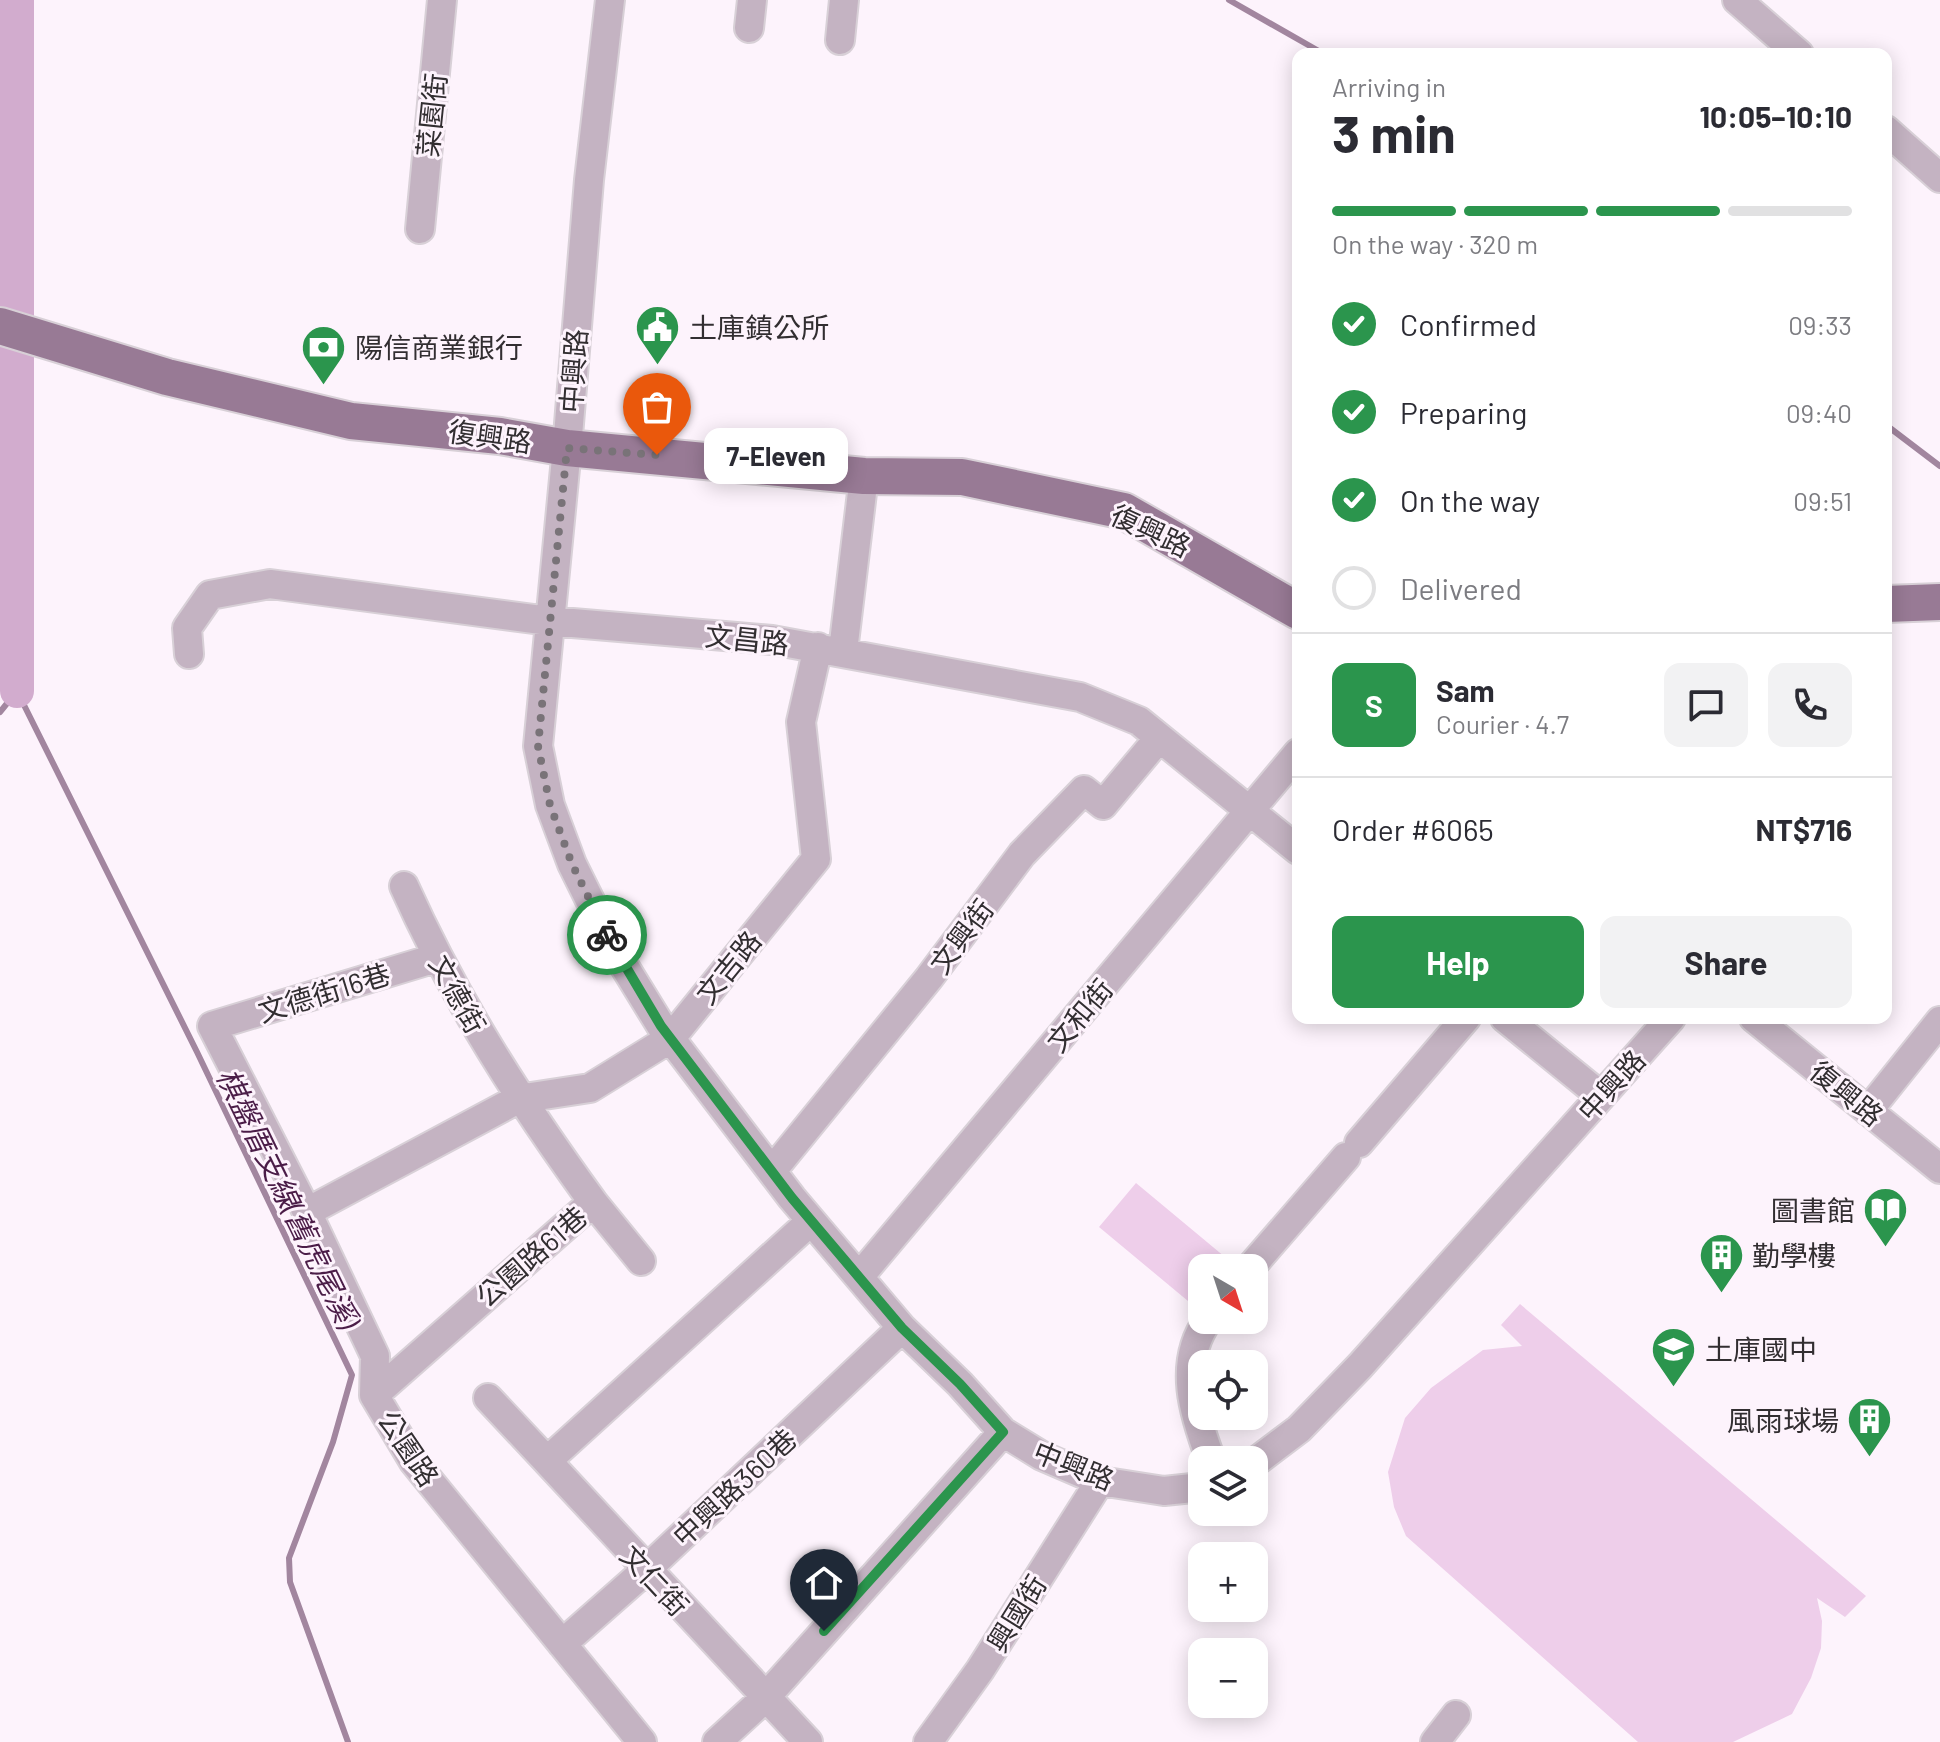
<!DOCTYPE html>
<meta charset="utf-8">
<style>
body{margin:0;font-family:Barlow,"Noto Sans TC",sans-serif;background:#f2f2f3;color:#2b2b33;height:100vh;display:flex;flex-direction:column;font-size:30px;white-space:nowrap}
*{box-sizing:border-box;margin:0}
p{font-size:26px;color:#7c7c81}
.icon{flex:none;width:44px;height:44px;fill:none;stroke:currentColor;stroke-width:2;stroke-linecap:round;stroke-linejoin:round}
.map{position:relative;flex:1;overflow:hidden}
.drawer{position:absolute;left:1292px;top:48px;width:600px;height:976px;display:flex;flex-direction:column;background:#fff;border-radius:16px;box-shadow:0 4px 20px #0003}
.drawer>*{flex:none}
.needle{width:52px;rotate:141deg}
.fabs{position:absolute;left:1188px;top:1254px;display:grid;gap:16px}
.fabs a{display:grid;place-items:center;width:80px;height:80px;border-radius:16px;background:#fff;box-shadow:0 4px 20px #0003;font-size:40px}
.pin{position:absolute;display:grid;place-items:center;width:68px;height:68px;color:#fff;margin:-82px -34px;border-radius:50% 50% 50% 0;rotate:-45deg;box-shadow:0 0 8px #0007}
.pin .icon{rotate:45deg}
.courier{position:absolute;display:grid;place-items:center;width:80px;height:80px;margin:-40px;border:6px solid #2b954d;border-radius:50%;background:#fff;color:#222;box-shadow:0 2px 10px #0007}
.bubble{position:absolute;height:56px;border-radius:16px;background:#fff;box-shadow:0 4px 20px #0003;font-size:26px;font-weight:700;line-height:56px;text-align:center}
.overview em{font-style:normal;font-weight:700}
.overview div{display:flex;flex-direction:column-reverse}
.overview{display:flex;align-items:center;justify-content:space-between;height:136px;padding:0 40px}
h1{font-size:52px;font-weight:700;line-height:60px}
.bar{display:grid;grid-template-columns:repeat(4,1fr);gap:12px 8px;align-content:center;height:96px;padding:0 40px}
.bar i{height:10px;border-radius:6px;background:#e1e1e2}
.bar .active{background:#2b954d}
.bar p{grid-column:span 4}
.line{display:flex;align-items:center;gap:20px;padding:0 40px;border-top:2px solid #e1e1e2}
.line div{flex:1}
.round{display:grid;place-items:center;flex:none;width:84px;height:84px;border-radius:16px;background:#f2f2f3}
ol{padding:0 40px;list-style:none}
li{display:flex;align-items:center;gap:24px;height:88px}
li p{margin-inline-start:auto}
li .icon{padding:8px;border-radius:50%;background:#2b954d;color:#fff;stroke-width:4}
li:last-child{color:#7c7c81}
li i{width:44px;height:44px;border:4px solid #e1e1e2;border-radius:50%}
.action{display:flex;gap:16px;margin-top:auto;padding:16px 40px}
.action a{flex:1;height:92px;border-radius:16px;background:#2b954d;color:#fff;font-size:32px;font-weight:700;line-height:92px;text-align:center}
.action a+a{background:#f2f2f3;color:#2b2b33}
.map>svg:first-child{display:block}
.green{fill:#eeceea}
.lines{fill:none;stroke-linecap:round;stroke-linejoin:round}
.stream{stroke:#a2869f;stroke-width:6}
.river{stroke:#d2acce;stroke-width:34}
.minor-casing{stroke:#d8d0d7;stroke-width:32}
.major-casing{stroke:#d8d0d7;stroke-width:40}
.minor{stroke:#c4b3c2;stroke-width:28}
.major{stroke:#987a95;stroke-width:36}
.done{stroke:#797378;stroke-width:8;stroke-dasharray:0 14.4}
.route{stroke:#2b954d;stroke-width:10}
.labels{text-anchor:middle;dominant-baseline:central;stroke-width:6;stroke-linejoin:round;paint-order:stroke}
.street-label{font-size:28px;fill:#322e31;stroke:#fdf3fc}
.poi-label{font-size:28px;fill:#322e31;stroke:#fdf3fc;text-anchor:start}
.water-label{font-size:30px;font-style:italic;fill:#4b1d48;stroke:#fdf3fc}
</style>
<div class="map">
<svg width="1940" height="1742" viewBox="0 0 1940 1742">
<rect width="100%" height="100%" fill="#fdf3fc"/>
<path class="green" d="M 1136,1183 L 1237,1267 L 1202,1268 L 1200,1311 L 1099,1227 Z
M 1520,1304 L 1866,1596 L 1845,1617 L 1817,1598 L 1822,1621 L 1821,1648 L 1811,1678 L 1792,1714 L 1733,1742 L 1638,1742 L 1406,1536 L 1394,1507 L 1388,1472 L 1405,1418 L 1431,1388 L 1483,1350 L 1522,1346 L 1501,1325 Z"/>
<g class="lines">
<path class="stream" d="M 1229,0 L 1324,54
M 1886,425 L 1940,466
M 0,712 L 17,691 L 197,1052 L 352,1375 L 333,1442 L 289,1558 L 290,1582 L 348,1742"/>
<path class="river" d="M 17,691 L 17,0"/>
<defs>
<path id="minor" d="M 610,0 L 589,180 L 567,448 L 538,746 L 550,805 L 572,864 L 615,951 L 661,1026 L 792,1198 L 902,1328 L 960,1384 L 1003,1432 L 1042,1456 L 1100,1481 L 1164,1491 L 1202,1487
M 1737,0 L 1799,54
M 749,28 L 752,0
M 840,40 L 844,0
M 1886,130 L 1940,178
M 420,229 L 442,0
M 843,651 L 864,476
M 189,654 L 187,628 L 210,595 L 270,584 L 549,621 L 772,640 L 1080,697 L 1139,721 L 1298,850
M 436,958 L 212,1026 L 307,1212 L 375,1356 L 374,1395 L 414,1462 L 642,1742
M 1505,1018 L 1601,1096
M 1754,1018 L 1940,1169
M 1868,1111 L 1940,1021
M 1359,1143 L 1466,1018
M 772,1171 L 929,978 L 1022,854 L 1084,790 L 1103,805 L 1159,738
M 593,1202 L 641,1261
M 307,1212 L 518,1099 L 590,1088 L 671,1038 L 816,859 L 801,722 L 818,647
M 1250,1268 L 1346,1157
M 859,1277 L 1298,753
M 1208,1320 C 1177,1363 1194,1415 1211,1460
M 374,1395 L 593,1202 C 519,1100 456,1002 404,886
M 488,1398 L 547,1461
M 1254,1463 L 1299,1429 L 1360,1366 L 1671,1018
M 562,1644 L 646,1570 L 902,1328
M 717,1742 L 765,1698 L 1003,1432
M 808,1742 L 547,1461 L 811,1221
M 928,1742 L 980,1670 L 1100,1481
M 1435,1742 L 1456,1715"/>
<path id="major" d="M 0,326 L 167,377 L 351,421 L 500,436 L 567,448 L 864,476 L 962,477 L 1124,511 L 1298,611
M 1886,604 L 1940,602"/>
</defs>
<use href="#minor" class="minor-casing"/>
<use href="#major" class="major-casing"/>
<use href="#minor" class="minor"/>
<use href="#major" class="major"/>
</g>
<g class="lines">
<path class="done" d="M 607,935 L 572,864 L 550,805 L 538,746 L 567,448 L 657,455"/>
<path class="route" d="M 607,935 L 661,1026 L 792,1198 L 902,1328 L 960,1384 L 1003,1432 L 824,1631"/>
</g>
<defs>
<symbol id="civic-pin" viewBox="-11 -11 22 30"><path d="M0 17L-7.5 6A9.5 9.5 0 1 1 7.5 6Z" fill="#2b954d" stroke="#fdf3fc"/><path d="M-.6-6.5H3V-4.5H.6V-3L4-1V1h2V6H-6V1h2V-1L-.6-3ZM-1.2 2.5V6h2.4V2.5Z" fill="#fff"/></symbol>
<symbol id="bank-pin" viewBox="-11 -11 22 30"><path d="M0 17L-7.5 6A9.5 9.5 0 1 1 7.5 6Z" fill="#2b954d" stroke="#fdf3fc"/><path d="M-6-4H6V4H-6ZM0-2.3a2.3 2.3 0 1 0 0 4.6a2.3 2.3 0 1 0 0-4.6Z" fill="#fff"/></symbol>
<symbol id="library-pin" viewBox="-11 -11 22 30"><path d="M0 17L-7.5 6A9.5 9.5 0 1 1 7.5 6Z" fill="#2b954d" stroke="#fdf3fc"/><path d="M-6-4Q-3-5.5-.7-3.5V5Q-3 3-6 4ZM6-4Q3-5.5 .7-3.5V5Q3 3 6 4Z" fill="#fff"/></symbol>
<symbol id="building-pin" viewBox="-11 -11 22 30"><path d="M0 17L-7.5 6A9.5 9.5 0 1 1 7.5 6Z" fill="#2b954d" stroke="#fdf3fc"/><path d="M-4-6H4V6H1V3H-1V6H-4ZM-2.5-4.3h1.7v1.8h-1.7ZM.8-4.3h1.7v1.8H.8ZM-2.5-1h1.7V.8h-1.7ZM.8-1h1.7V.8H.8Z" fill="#fff"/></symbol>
<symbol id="school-pin" viewBox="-11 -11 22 30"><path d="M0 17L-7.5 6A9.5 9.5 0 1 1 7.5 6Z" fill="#2b954d" stroke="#fdf3fc"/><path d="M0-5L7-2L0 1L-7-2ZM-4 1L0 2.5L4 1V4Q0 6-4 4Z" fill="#fff"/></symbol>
</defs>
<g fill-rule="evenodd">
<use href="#civic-pin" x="632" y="302" width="51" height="69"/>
<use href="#bank-pin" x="298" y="322" width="51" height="69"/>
<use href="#library-pin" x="1860" y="1184" width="51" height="69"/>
<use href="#building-pin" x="1696" y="1230" width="51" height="69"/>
<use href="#school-pin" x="1648" y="1324" width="51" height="69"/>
<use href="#building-pin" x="1844" y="1394" width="51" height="69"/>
</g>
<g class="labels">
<g class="street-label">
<text transform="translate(431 115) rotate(-84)">菜園街</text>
<text transform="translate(573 371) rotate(-86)">中興路</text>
<text transform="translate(490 436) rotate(8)">復興路</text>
<text transform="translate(1151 530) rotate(25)">復興路</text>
<text transform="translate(747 639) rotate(6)">文昌路</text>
<text transform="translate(961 936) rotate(-53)">文興街</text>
<text transform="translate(728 967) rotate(-51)">文吉路</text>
<text transform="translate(324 992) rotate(-17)">文德街16巷</text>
<text transform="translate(458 994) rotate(61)">文德街</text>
<text transform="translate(1079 1015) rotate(-50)">文和街</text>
<text transform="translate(1611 1085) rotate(-48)">中興路</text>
<text transform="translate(1847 1093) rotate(39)">復興路</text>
<text transform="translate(531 1256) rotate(-41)">公園路61巷</text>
<text transform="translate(409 1448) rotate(56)">公園路</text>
<text transform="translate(1074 1465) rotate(22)">中興路</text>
<text transform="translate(734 1487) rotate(-43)">中興路360巷</text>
<text transform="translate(655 1580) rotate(47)">文仁街</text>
<text transform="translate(1016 1613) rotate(-58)">興國街</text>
</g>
<g class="poi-label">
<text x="689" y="327">土庫鎮公所</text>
<text x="355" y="347">陽信商業銀行</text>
<text x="1855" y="1210" text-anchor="end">圖書館</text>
<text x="1752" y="1255">勤學樓</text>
<text x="1705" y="1349">土庫國中</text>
<text x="1839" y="1420" text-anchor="end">風雨球場</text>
</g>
<g class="water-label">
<text transform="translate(289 1198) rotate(64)">棋盤厝支線(舊虎尾溪)</text>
</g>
</g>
</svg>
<div class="fabs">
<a><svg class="needle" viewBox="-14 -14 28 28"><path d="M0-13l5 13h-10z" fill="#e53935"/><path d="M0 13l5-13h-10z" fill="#7c7c81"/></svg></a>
<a><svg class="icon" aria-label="locate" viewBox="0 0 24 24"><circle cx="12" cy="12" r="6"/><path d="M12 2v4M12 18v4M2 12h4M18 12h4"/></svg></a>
<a><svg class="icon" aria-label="layers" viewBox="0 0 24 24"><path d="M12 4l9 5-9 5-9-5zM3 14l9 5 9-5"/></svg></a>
<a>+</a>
<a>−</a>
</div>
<div class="pin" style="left:657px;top:455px;background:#ea580c"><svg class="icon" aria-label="bag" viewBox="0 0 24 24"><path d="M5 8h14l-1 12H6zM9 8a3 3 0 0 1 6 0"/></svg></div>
<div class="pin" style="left:824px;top:1631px;background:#1f2937"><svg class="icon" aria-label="home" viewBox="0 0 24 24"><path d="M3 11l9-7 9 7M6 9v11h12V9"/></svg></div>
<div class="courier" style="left:607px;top:935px"><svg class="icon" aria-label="bike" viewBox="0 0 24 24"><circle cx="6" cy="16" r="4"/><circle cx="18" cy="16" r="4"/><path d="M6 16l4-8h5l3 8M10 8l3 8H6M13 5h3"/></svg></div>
<div class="bubble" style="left:704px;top:428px;width:144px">7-Eleven</div>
<section class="drawer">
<div class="overview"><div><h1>3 min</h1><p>Arriving in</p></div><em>10:05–10:10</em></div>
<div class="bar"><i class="active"></i><i class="active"></i><i class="active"></i><i></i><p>On the way · 320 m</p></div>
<ol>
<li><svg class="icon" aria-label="check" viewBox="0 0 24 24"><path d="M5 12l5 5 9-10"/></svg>Confirmed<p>09:33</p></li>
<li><svg class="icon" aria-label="check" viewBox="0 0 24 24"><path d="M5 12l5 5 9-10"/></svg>Preparing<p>09:40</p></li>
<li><svg class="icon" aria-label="check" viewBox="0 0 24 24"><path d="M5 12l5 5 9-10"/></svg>On the way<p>09:51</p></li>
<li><i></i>Delivered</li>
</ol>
<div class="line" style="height:144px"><b class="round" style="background:#2b954d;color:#fff">S</b><div><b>Sam</b><p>Courier · 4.7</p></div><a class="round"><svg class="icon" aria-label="chat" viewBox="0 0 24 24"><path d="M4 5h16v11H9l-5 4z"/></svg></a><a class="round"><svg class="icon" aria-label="phone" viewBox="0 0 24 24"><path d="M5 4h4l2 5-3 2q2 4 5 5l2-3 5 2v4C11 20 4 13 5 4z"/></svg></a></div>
<div class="line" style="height:104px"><div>Order #6065</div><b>NT$716</b></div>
<div class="action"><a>Help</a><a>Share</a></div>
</section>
</div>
